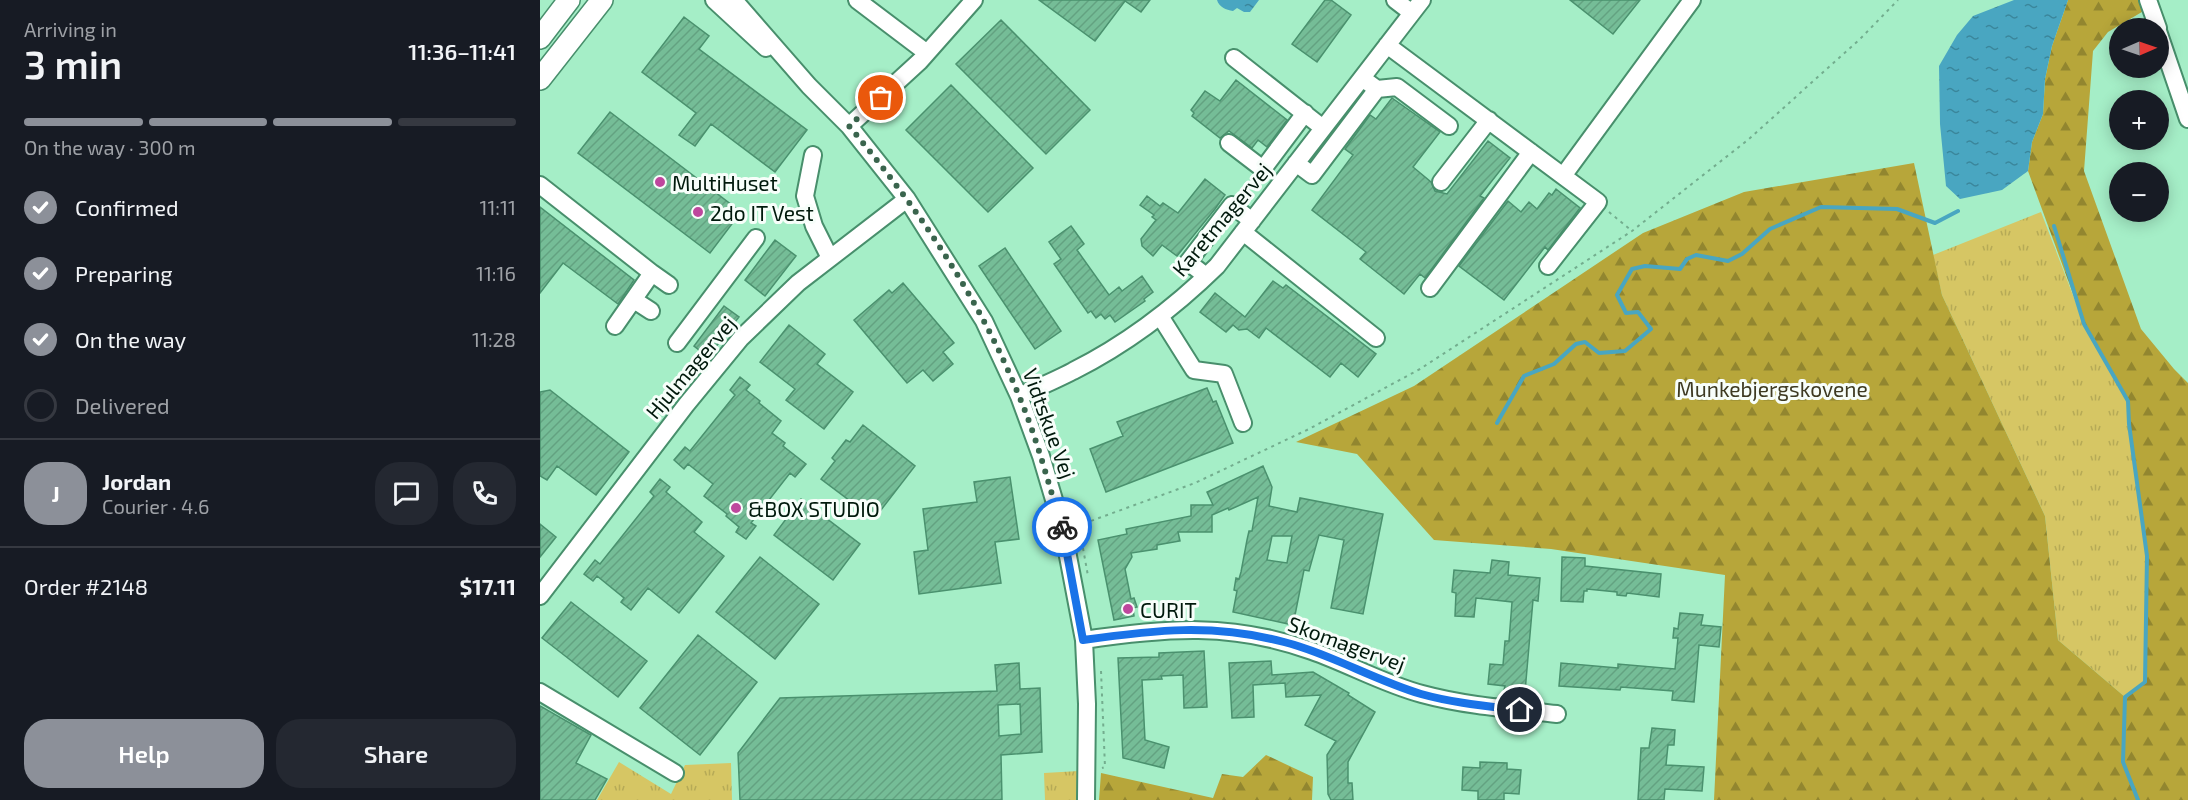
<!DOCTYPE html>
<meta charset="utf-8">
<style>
body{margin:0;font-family:"Exo 2",sans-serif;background:#242831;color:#f1f3f6;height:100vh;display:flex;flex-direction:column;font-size:22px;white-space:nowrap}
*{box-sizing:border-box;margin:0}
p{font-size:20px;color:#9ea1a6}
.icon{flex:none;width:33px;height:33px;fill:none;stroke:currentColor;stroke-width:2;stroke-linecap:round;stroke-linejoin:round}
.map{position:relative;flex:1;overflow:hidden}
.drawer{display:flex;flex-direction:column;background:#171b24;width:540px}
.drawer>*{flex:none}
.needle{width:39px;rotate:88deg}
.tools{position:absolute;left:1569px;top:18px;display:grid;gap:12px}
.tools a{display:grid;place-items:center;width:60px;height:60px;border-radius:50%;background:#171b24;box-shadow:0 3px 15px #0003;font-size:30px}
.pin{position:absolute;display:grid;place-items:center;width:51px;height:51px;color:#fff;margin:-26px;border:3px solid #fff;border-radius:50%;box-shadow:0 2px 6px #0007}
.courier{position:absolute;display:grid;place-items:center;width:60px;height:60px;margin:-30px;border:4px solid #1a73e8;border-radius:50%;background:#fff;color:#222;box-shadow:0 2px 8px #0007}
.head em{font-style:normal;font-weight:600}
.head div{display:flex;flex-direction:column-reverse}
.head{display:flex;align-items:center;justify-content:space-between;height:102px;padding:0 24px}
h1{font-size:39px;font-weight:600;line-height:45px}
.bar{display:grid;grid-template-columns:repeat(4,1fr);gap:9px 6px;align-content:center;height:72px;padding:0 24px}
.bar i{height:8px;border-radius:4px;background:#363941}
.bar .on{background:#8c9099}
.bar p{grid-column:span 4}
.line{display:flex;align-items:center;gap:15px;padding:0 24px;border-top:2px solid #363941}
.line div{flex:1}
.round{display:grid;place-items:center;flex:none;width:63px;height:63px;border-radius:24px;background:#242831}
ol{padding:0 24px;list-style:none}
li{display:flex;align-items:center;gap:18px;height:66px}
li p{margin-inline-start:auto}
li .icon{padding:6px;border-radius:50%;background:#8c9099;color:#fff;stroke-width:4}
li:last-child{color:#9ea1a6}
li i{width:33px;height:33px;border:3px solid #363941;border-radius:50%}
.cta{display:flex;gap:12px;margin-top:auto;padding:12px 24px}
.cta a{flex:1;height:69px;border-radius:24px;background:#8c9099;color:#fff;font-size:24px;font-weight:600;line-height:69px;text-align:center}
.cta a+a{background:#242831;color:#f1f3f6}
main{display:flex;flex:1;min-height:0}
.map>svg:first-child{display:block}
.grass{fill:url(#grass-tufts)}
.forest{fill:url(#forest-firs)}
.water{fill:url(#water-ripples)}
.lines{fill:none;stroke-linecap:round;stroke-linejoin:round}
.stream{stroke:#49a6c1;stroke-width:4}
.building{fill:url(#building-hatch);stroke:#4a916e;stroke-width:1.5;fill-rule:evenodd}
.minor-casing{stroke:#488f6c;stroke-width:20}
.major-casing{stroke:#488f6c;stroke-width:24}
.path{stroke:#73ad8e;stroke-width:2;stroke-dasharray:3 4.5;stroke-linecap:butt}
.minor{stroke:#fff;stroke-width:16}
.major{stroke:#fff;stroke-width:21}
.done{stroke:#3a644d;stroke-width:6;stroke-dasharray:0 10.8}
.route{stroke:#1a73e8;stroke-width:8}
.poi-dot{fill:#be479d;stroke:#f7fefa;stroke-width:2}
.labels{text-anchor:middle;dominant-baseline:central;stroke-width:6;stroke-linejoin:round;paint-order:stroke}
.poi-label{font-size:21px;fill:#00190c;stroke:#f7fefa;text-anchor:start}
.street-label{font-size:21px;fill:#00190c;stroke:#f7fefa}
.park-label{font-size:21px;fill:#3e3a22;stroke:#f7fefa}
</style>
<main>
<section class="drawer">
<div class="head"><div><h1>3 min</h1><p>Arriving in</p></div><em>11:36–11:41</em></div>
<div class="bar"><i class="on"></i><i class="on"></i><i class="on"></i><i></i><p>On the way · 300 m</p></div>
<ol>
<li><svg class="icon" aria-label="check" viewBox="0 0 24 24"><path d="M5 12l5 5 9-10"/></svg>Confirmed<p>11:11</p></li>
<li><svg class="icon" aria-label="check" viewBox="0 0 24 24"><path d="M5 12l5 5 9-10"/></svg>Preparing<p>11:16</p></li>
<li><svg class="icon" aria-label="check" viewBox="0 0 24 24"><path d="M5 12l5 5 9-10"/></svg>On the way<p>11:28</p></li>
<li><i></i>Delivered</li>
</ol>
<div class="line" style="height:108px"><b class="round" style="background:#8c9099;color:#fff">J</b><div><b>Jordan</b><p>Courier · 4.6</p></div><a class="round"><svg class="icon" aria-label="chat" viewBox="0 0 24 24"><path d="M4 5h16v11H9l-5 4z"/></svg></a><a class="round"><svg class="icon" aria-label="phone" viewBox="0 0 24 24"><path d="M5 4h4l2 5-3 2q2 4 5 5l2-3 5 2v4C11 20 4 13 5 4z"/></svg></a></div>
<div class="line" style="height:78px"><div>Order #2148</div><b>$17.11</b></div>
<div class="cta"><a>Help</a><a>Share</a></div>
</section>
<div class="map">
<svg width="1648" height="800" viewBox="0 0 1648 800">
<defs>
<pattern id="grass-tufts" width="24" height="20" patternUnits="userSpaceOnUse" patternTransform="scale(1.5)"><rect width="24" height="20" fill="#d6c664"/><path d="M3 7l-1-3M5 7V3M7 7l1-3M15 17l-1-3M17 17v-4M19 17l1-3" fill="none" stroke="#b6aa56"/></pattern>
<pattern id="forest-firs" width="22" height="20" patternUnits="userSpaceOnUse" patternTransform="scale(1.5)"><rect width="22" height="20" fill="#b7a63a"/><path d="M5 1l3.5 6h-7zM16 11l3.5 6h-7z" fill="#92862f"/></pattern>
<pattern id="water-ripples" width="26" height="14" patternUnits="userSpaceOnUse" patternTransform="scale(1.5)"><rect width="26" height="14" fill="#49a6c1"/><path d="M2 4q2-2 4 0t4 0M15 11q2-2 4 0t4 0" fill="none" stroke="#3a869b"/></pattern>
<pattern id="building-hatch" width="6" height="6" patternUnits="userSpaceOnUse" patternTransform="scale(1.5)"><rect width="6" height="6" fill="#75bd97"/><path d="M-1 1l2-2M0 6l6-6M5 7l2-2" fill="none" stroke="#63a281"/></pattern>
</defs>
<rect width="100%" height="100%" fill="#a5eec7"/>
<path class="grass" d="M 1501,212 L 1544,324 L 1588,401 L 1589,424 L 1607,556 L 1605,682 L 1585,697 L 1518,640 L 1505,516 L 1402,295 L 1393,255 Z
M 79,762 L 131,794 L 145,765 L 191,763 L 192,800 L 57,800 Z
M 539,771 L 537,800 L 505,800 L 504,773 Z"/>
<path class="forest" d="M 1528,0 L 1604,0 L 1607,9 L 1568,32 L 1553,51 L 1544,171 L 1601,329 L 1634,369 L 1648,383 L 1648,800 L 1174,800 L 1185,575 L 1011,549 L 894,540 L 817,454 L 756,442 L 874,386 L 1103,233 L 1204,192 L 1374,163 L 1402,295 L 1505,516 L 1518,640 L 1585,697 L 1605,682 L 1607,556 L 1589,424 L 1588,401 L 1544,324 L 1488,171 L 1492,142 L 1503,114 L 1505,79 L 1512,46 Z
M 726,755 L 773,777 L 772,800 L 559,800 L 561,773 L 673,798 L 682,774 L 703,777 Z"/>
<path class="water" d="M 677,0 L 719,0 L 710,12 L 704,12 L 697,8 L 693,11 C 686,10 679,7 677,0 Z
M 1474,0 L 1528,0 L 1512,46 L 1505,79 L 1503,114 L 1492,142 L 1488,171 L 1462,190 L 1420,199 L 1406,186 L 1400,124 L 1399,66 L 1417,35 L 1433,16 Z"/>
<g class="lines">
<path class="stream" d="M 1514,226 L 1544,324 L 1588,401 L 1589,424 L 1607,556 L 1605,682 L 1585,697 L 1583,762 L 1598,800
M 957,423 L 984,376 L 1014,364 L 1036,344 L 1045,342 L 1059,353 L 1085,351 L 1111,329 L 1098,312 L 1086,313 L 1077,295 L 1092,269 L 1105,266 L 1140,269 L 1147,259 L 1156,255 L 1188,261 L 1202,254 L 1230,229 L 1281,207 L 1357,209 L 1395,223 L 1418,211"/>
</g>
<path class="building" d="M 499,0 L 610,0 L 601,12 L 585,1 L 555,41 Z
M 785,0 L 791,0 L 811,15 L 777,62 L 752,44 Z
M 1030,0 L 1100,0 L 1073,34 Z
M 144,17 L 169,36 L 159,49 L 267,130 L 235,172 L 171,124 L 155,146 L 139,135 L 156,113 L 102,72 Z
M 461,20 L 550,110 L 506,154 L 416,64 Z
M 696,80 L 747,120 L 727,147 L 718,140 L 712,148 L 689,131 L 680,138 L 652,116 L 654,113 L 651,110 L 665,91 L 680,101 Z
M 411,85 L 493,168 L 448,212 L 366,130 Z
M 852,98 L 900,132 L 873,167 L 891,182 L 895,191 L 907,194 L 948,141 L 970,158 L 940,196 L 944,198 L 885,278 L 880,274 L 864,294 L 820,259 L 826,252 L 772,210 L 813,155 L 805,149 L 830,115 L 836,119 Z
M 70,112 L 201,212 L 170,253 L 38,153 Z
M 665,179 L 685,195 L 675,209 L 637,256 L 622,245 L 613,256 L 602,246 L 601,239 L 616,220 L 612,217 L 614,215 L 600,205 L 607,196 L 620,206 L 623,203 L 638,213 Z
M 1016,189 L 1040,208 L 1008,250 L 1005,247 L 964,300 L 919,266 L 968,201 L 981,212 L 989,202 L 997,209 L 1009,193 L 1012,195 Z
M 0,207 L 94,280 L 78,304 L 23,263 L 0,293 Z
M 531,226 L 544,244 L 537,250 L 569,295 L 579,287 L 582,291 L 602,276 L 613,292 L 604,299 L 605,301 L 575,322 L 570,315 L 565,319 L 561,314 L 556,318 L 551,311 L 548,313 L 514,264 L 521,259 L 509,242 Z
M 235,240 L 256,256 L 225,296 L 205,280 Z
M 465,248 L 521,331 L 495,349 L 439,266 Z
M 733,281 L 743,288 L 746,285 L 836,354 L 818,377 L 801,363 L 790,377 L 726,328 L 719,338 L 707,329 L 699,330 L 693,325 L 686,332 L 660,312 L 675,293 L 705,317 Z
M 363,283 L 414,343 L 403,352 L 413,364 L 393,381 L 383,370 L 367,383 L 314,320 L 349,290 L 352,293 Z
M 184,306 L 199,317 L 168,357 L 154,346 Z
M 249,325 L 285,354 L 277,364 L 313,392 L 284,429 L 246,400 L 255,389 L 220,362 Z
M 200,377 L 210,385 L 206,390 L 220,401 L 219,403 L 241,421 L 232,433 L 245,443 L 243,446 L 266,464 L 255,477 L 250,473 L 211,523 L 216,526 L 206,539 L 196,532 L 199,527 L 186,516 L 187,514 L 164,496 L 173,484 L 148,464 L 144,469 L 134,460 L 145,447 L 150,451 L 195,395 L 190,390 Z
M 667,388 L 673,402 L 676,401 L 693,443 L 566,492 L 550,449 L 583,436 L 577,422 Z
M 10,390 L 89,452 L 56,495 L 17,466 L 7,480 L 0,476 L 0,392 Z
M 323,425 L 375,466 L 334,519 L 281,479 L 295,461 L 292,458 L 306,440 L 310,442 Z
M 723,466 L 732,487 L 729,506 L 757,512 L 760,498 L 843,514 L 823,614 L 791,608 L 804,540 L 779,535 L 769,571 L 764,570 L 753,625 L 693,612 L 697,591 L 694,590 L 696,578 L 699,579 L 701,572 L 707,540 L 709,531 L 712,531 L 718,497 L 689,510 L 688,508 L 672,515 L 672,532 L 638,532 L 640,541 L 617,545 L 617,549 L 591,553 L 592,557 L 585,569 L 591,599 L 594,598 L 597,607 L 593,608 L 594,616 L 574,620 L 558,540 L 587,534 L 586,529 L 651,516 L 651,505 L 673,505 L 667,492 ZM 732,536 L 752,536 L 747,563 L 727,560 Z
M 470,477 L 479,539 L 455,542 L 461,583 L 379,594 L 374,552 L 388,550 L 383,509 L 437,502 L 434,482 Z
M 120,479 L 130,487 L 126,492 L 162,522 L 154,532 L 184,556 L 139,613 L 108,588 L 91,610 L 81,602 L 84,598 L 57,576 L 53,581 L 44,574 L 55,560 L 60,564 L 114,496 L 110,492 Z
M 261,499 L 320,544 L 293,580 L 234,535 Z
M 0,524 L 16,537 L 0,557 Z
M 220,557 L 279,604 L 235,659 L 176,612 Z
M 1022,557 L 1045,558 L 1045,566 L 1121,574 L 1119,597 L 1087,593 L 1086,596 L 1077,595 L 1077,592 L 1047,589 L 1047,591 L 1044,591 L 1043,602 L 1021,601 Z
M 952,560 L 969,562 L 968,575 L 1000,578 L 998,601 L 993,600 L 985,692 L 964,690 L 965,686 L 948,684 L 950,664 L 963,665 L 965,641 L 969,641 L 972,602 L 936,598 L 934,617 L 915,616 L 916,593 L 912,592 L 914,570 L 950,573 Z
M 31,602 L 107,661 L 78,697 L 2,638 Z
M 1140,613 L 1163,615 L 1161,625 L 1181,627 L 1179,647 L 1159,645 L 1154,702 L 1132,700 L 1133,691 L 1081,687 L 1080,690 L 1019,686 L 1021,663 L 1078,668 L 1078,664 L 1135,669 L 1138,638 L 1133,638 L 1134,628 L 1138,629 Z
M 158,635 L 217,682 L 160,755 L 100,708 Z
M 664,651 L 667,707 L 644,708 L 643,675 L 621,676 L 622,679 L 602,680 L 605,740 L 629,747 L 624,768 L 583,758 L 578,658 L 619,657 L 619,653 Z
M 731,661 L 732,675 L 773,672 L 809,693 L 808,695 L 835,712 L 808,762 L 808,783 L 812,783 L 813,800 L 791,800 L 788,794 L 787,755 L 796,741 L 765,725 L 781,695 L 746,697 L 745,683 L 713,685 L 714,717 L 692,718 L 689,663 Z
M 479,663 L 480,689 L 500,688 L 502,752 L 461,755 L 462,800 L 200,800 L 198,753 L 240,698 L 457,691 L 455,665 ZM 480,704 L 481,734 L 459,736 L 458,705 Z
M 0,706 L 51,735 L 36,763 L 67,779 L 55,800 L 0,800 Z
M 1112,728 L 1135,730 L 1134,745 L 1128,745 L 1126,765 L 1164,767 L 1162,791 L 1125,789 L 1124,800 L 1098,800 L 1101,748 L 1109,748 Z
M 940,762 L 967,763 L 967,769 L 981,770 L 979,794 L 964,793 L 964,800 L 938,800 L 938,791 L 922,790 L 923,767 L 940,768 Z"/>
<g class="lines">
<defs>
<path id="minor" d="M 174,0 L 226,48
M 194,0 L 269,86 L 309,126 L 367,199 L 444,321 L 479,396 L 501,456 L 523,530 L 544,640 L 547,704 L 546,800
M 317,0 L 387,53
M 855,0 L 872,13
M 1608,0 L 1618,28
M 1618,31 L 1648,119
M 847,45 L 1058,202 L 1008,266
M 694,58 L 783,128
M 837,89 L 857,87 L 909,126
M 309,126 L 380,61 L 434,0
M 689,143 L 723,169 L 765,113
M 273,155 L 265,196 L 274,226 L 290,258
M 756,163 L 772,175 L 837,89 L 822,78
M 1023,176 L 1152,0
M 901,182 L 949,120
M 0,185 L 112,273 L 75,326
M 703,232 L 836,338
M 112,273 L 129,285
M 666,276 L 648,262 L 692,205 L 712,221
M 890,288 L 991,152
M 94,300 L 111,311
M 620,316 L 654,370 L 684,374 L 703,423
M 137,343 L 216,238
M 479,396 C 497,388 516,380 533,371 C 587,344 634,308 677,266 L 882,0
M 0,596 L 146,405 L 201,338 L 258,283 L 367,199
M 544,640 C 625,628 692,622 772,651 C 809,664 844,684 882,694 C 926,706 972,709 1017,714
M 0,692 L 135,773"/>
<path id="major" d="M 0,38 L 29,0
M 0,79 L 62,0"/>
</defs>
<use href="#minor" class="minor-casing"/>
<use href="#major" class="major-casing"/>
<path class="path" d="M 1069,212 L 1092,231
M 537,526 L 655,483 L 769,429 L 880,369 L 1092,231 L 1209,139 L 1320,39 L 1358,0
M 539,526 L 548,576
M 561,671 L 565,767 L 562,768"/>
<use href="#minor" class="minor"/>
<use href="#major" class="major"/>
</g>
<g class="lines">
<path class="done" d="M 341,98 L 309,126 C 377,207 439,297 479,396 C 497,438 508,483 522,527"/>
<path class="route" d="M 522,527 L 543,640 C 615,630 672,623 744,642 C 791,654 834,680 881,694 C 913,703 947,706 980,710"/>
</g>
<g class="poi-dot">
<circle cx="120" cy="182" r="6"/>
<circle cx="158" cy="212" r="6"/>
<circle cx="196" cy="508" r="6"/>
<circle cx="588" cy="609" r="6"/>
</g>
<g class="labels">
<g class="poi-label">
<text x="132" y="182">MultiHuset</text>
<text x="170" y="212">2do IT Vest</text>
<text x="208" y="508">&amp;BOX STUDIO</text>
<text x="600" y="609">CURIT</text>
</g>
<g class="street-label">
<text transform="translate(681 219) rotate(-50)">Karetmagervej</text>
<text transform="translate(150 367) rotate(-50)">Hjulmagervej</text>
<text transform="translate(510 423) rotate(70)">Vidtskue Vej</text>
<text transform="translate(807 643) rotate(20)">Skomagervej</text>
</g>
<g class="park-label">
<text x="1232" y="388">Munkebjergskovene</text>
</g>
</g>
</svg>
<div class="tools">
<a><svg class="needle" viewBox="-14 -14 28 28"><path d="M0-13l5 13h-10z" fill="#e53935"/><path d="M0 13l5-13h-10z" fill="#9ea1a6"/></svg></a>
<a>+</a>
<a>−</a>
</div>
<div class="pin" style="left:341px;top:98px;background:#ea580c"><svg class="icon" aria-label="bag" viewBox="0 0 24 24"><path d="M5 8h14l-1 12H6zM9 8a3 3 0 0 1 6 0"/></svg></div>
<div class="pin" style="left:980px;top:710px;background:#1f2937"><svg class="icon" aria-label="home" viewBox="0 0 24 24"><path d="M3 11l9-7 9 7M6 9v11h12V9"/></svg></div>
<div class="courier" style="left:522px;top:527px"><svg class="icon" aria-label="bike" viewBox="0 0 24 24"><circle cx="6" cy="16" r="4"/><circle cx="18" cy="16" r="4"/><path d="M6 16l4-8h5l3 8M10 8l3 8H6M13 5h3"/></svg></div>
</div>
</main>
